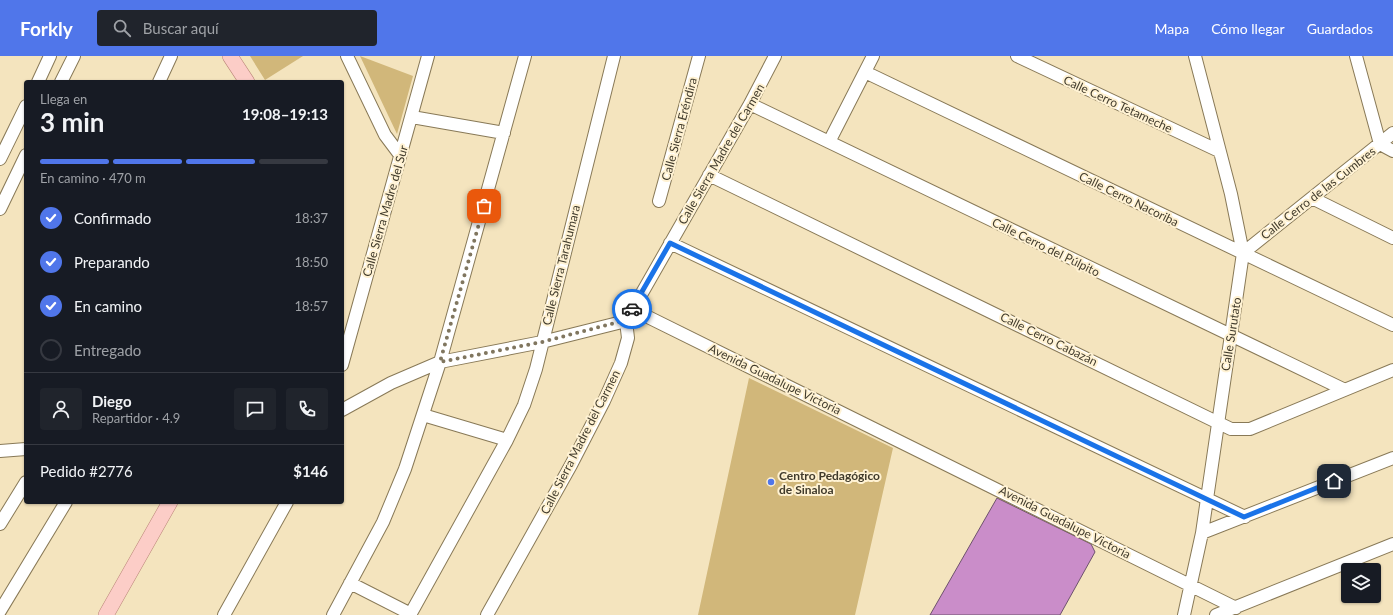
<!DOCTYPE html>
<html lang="es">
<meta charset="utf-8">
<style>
body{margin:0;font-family:Lato,sans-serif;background:#20242c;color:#f1f3f6;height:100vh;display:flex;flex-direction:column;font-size:15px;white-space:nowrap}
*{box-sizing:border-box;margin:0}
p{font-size:13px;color:#9ea1a6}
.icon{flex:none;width:22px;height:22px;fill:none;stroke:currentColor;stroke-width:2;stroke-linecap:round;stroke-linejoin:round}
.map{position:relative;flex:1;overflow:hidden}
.side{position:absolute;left:24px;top:24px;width:320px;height:424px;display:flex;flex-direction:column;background:#171b24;border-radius:4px;box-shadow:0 1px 3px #0004}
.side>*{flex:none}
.controls{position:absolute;left:1341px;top:507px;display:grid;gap:8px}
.controls a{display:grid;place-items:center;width:40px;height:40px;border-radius:4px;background:#171b24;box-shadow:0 1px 3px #0004;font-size:20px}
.pin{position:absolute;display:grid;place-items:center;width:34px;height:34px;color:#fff;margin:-17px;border-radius:8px;box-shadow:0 2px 6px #0006}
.courier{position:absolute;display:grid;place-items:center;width:40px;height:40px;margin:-20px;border:3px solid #1a73e8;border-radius:50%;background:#fff;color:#222;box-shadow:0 1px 5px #0007}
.headline em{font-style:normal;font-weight:700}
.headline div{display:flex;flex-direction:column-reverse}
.headline{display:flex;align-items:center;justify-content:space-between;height:68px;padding:0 16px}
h1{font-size:26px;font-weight:700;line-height:30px}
.bar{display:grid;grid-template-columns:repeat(4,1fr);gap:6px 4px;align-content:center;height:48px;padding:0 16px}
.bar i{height:5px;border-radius:3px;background:#363941}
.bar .selected{background:#5076ea}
.bar p{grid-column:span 4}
.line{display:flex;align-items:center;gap:10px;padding:0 16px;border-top:1px solid #363941}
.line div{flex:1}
.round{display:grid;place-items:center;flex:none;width:42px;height:42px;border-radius:4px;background:#20242c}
ol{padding:0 16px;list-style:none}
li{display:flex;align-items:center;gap:12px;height:44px}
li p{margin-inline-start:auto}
li .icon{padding:4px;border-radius:50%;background:#5076ea;color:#fff;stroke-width:4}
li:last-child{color:#9ea1a6}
li i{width:22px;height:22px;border:2px solid #363941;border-radius:50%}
header{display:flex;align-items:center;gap:24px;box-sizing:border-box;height:56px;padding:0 20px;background:#5076ea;color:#fff}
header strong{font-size:19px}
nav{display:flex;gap:22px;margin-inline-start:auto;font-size:14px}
.search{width:280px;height:36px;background:#20242c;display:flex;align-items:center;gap:10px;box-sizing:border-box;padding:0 14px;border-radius:4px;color:#9ea1a6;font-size:15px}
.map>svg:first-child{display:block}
.green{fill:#d1b77a}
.building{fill:#ca8dc9;stroke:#6d526c}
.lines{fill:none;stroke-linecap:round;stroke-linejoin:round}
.minor-casing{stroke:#887957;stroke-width:14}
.major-casing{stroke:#b98478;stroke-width:16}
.minor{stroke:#fff;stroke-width:12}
.major{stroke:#fccdc7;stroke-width:15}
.done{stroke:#80765f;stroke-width:4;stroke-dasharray:0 7.2}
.route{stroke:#1a73e8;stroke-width:5}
.poi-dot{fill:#5076ea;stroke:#fff2d3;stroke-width:1.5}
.labels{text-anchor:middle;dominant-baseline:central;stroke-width:4;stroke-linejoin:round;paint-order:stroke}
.street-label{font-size:12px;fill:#413b2c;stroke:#fff2d3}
.poi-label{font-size:12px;font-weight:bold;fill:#413b2c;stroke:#fff2d3;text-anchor:start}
</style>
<header>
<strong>Forkly</strong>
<div class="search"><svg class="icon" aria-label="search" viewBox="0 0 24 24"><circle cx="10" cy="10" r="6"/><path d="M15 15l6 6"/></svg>Buscar aquí</div>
<nav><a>Mapa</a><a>Cómo llegar</a><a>Guardados</a></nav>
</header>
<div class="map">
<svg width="1393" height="559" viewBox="0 0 1393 559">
<rect width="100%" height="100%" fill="#f4e4be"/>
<path class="green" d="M 250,0 L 303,0 L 265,24 Z
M 360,0 L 413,20 L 397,78 Z
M 749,322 L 893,392 L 855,559 L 698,559 Z"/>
<path class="building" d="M 997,442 L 1091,488 L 1095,496 L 1060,559 L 930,559 Z"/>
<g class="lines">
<defs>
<path id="minor" d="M 347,0 L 385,79 L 400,99
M 1017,0 L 1219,95
M 1356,0 L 1380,88 L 1393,95
M 865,16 L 1393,269
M 38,26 L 50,0
M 61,26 L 74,0
M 159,26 L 171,0
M 750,48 L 1343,333
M 412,61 L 504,77
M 829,86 L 873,0
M 0,103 L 26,50
M 709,119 L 1231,373 L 1250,373 L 1393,314
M 1312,142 L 1393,182
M 659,145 L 699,0
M 0,153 L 26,99
M 670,187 L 1245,461
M 1243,197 L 1393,77
M 342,309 L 428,0
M 342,354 L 391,327 L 440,306 L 542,286 L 646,260 L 1236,552
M 423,359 L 507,384
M 0,395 L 26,393
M 0,468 L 26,426
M 1202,477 L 1393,402
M 350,527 L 411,558
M 0,555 L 66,446
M 224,559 L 287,446
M 333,559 L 383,466 L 405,413 L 440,306 L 525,0
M 410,559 L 507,384 L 524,349 L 536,313 L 614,0
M 487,559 L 571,409 L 604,345 L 621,307 L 628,282 L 626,265 L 750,48 L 775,0
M 1184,559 L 1202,477 L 1243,197 L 1231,138 L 1195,0
M 1216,559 L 1393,488"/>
<path id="major" d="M 230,0 L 247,26
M 106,559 L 170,446"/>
</defs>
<use href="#minor" class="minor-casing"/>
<use href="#major" class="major-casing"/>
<use href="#minor" class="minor"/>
<use href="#major" class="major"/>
</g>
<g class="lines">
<path class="done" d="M 484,150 L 440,306 L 542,286 L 626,264 L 632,253"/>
<path class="route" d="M 632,253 L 670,187 L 1244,461 L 1334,425"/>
</g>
<circle class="poi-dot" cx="771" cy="426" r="4"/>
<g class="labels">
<g class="street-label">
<text transform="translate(1118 48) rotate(25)">Calle Cerro Tetameche</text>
<text transform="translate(679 73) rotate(-75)">Calle Sierra Eréndira</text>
<text transform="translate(721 98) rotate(-60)">Calle Sierra Madre del Carmen</text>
<text transform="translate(1318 137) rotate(-38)">Calle Cerro de las Cumbres</text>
<text transform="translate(1129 143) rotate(26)">Calle Cerro Nacoriba</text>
<text transform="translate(385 155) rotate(-74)">Calle Sierra Madre del Sur</text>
<text transform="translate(1046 191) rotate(26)">Calle Cerro del Púlpito</text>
<text transform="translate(561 209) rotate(-76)">Calle Sierra Tarahumara</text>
<text transform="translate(1231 278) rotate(-81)">Calle Surutato</text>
<text transform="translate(1049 283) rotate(26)">Calle Cerro Cabazán</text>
<text transform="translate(775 323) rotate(26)">Avenida Guadalupe Victoria</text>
<text transform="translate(580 386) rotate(-63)">Calle Sierra Madre del Carmen</text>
<text transform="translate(1065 466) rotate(27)">Avenida Guadalupe Victoria</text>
</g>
<g class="poi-label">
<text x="779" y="419">Centro Pedagógico<tspan x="779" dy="14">de Sinaloa</tspan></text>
</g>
</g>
</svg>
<div class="controls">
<a><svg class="icon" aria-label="layers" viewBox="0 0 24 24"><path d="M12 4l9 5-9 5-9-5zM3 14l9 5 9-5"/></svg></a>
</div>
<div class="pin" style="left:484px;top:150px;background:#ea580c"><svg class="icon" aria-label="bag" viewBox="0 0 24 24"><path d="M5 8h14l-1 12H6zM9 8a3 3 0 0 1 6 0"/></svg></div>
<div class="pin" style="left:1334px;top:425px;background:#1f2937"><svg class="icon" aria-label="home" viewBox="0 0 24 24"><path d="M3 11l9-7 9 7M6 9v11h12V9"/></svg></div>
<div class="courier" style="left:632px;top:253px"><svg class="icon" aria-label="car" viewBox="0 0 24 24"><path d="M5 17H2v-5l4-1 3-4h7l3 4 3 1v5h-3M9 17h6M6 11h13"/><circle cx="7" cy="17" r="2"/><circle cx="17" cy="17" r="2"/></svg></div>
<section class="side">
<div class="headline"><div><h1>3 min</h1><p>Llega en</p></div><em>19:08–19:13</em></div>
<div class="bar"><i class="selected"></i><i class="selected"></i><i class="selected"></i><i></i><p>En camino · 470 m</p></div>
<ol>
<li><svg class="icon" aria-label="check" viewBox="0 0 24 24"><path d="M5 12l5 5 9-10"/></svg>Confirmado<p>18:37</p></li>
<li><svg class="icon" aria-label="check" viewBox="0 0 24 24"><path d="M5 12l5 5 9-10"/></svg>Preparando<p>18:50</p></li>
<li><svg class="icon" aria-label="check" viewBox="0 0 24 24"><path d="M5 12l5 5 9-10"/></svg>En camino<p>18:57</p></li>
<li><i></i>Entregado</li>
</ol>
<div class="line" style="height:72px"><a class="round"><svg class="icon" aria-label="person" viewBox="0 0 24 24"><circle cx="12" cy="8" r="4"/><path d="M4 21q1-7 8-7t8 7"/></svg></a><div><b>Diego</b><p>Repartidor · 4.9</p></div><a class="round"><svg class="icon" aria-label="chat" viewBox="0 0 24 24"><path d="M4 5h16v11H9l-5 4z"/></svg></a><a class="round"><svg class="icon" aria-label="phone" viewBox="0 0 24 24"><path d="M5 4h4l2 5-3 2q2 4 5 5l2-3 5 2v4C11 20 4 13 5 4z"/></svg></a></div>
<div class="line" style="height:52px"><div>Pedido #2776</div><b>$146</b></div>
</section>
</div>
